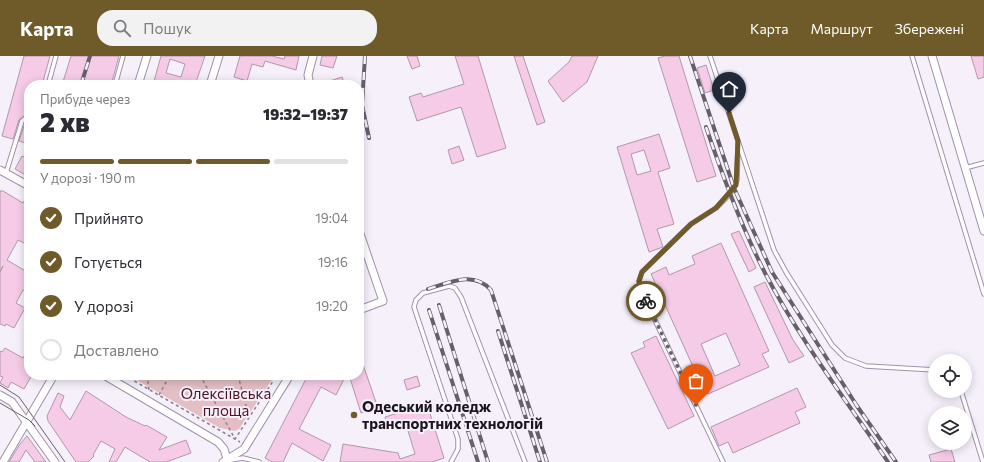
<!DOCTYPE html>
<html lang="uk">
<meta charset="utf-8">
<style>
body{margin:0;font-family:Commissioner,sans-serif;background:#f2f2f3;color:#2b2b33;height:100vh;display:flex;flex-direction:column;font-size:15px;white-space:nowrap}
*{box-sizing:border-box;margin:0}
p{font-size:13px;color:#7c7c81}
.icon{flex:none;width:22px;height:22px;fill:none;stroke:currentColor;stroke-width:2;stroke-linecap:round;stroke-linejoin:round}
.map{position:relative;flex:1;overflow:hidden}
.panel{position:absolute;left:24px;top:24px;width:340px;height:300px;display:flex;flex-direction:column;background:#fff;border-radius:16px;box-shadow:0 2px 10px #0003}
.panel>*{flex:none}
.fabs{position:absolute;left:928px;top:298px;display:grid;gap:8px}
.fabs a{display:grid;place-items:center;width:44px;height:44px;border-radius:50%;background:#fff;box-shadow:0 2px 10px #0003;font-size:20px}
.pin{position:absolute;display:grid;place-items:center;width:34px;height:34px;color:#fff;margin:-41px -17px;border-radius:50% 50% 50% 0;rotate:-45deg;box-shadow:0 0 4px #0007}
.pin .icon{rotate:45deg}
.courier{position:absolute;display:grid;place-items:center;width:40px;height:40px;margin:-20px;border:3px solid #6f5a29;border-radius:50%;background:#fff;color:#222;box-shadow:0 1px 5px #0007}
.summary em{font-style:normal;font-weight:800}
.summary div{display:flex;flex-direction:column-reverse}
.summary{display:flex;align-items:center;justify-content:space-between;height:68px;padding:0 16px}
h1{font-size:26px;font-weight:800;line-height:30px}
.bar{display:grid;grid-template-columns:repeat(4,1fr);gap:6px 4px;align-content:center;height:48px;padding:0 16px}
.bar i{height:5px;border-radius:3px;background:#e1e1e2}
.bar .current{background:#6f5a29}
.bar p{grid-column:span 4}
ol{padding:0 16px;list-style:none}
li{display:flex;align-items:center;gap:12px;height:44px}
li p{margin-inline-start:auto}
li .icon{padding:4px;border-radius:50%;background:#6f5a29;color:#fff;stroke-width:4}
li:last-child{color:#7c7c81}
li i{width:22px;height:22px;border:2px solid #e1e1e2;border-radius:50%}
header{display:flex;align-items:center;gap:24px;box-sizing:border-box;height:56px;padding:0 20px;background:#6f5a29;color:#fff}
header strong{font-size:19px}
nav{display:flex;gap:22px;margin-inline-start:auto;font-size:14px}
.search{width:280px;height:36px;background:#f2f2f3;display:flex;align-items:center;gap:10px;box-sizing:border-box;padding:0 14px;border-radius:16px;color:#7c7c81;font-size:15px}
.map>svg:first-child{display:block}
.green{fill:#e3bfc5}
.building{fill:#f5cbe7;stroke:#b297a9;fill-rule:evenodd}
.lines{fill:none;stroke-linecap:round;stroke-linejoin:round}
.lane-casing{stroke:#a091ab;stroke-width:5.5}
.street-casing{stroke:#a091ab;stroke-width:9}
.path{stroke:#89838d;stroke-width:1.5;stroke-dasharray:3 3;stroke-linecap:butt}
.lane{stroke:#fff;stroke-width:3.5}
.street{stroke:#fff;stroke-width:7}
.tram{stroke:#66606a;stroke-width:1}
.rail-casing{stroke:#66606a;stroke-width:4}
.rail{stroke:#f6f0fb;stroke-width:2.5;stroke-dasharray:8;stroke-linecap:butt}
.done{stroke:#68626c;stroke-width:4;stroke-dasharray:0 7.2}
.route{stroke:#6f5a29;stroke-width:5}
.poi-dot{fill:#6f5a29;stroke:#f6f0fb;stroke-width:1.5}
.labels{text-anchor:middle;dominant-baseline:central;stroke-width:4;stroke-linejoin:round;paint-order:stroke}
.park-label{font-size:15px;fill:#4f1326;stroke:#f6f0fb}
.poi-label{font-size:15px;font-weight:bold;fill:#1b151f;stroke:#f6f0fb;text-anchor:start}
</style>
<header>
<strong>Карта</strong>
<div class="search"><svg class="icon" aria-label="search" viewBox="0 0 24 24"><circle cx="10" cy="10" r="6"/><path d="M15 15l6 6"/></svg>Пошук</div>
<nav><a>Карта</a><a>Маршрут</a><a>Збережені</a></nav>
</header>
<div class="map">
<svg width="984" height="406" viewBox="0 0 984 406">
<rect width="100%" height="100%" fill="#f6f0fb"/>
<path class="green" d="M 128,319 L 275,319 L 239,373 L 235,375 L 220,372 Z"/>
<path class="building" d="M 24,0 L 50,0 L 42,29 L 29,29 L 29,56 L 19,64 L 13,83 L 2,80 Z
M 71,0 L 119,0 L 111,29 L 62,29 Z
M 161,0 L 205,0 L 195,29 L 153,29 ZM 170,3 L 185,8 L 181,21 L 166,17 Z
M 240,0 L 272,0 L 284,3 L 285,0 L 299,0 L 296,14 L 265,5 L 263,11 L 252,8 L 247,25 L 234,21 Z
M 322,0 L 337,0 L 333,12 L 320,9 Z
M 407,0 L 417,0 L 420,10 L 412,13 Z
M 455,0 L 478,0 L 506,92 L 477,101 L 461,51 L 417,65 L 409,41 L 421,37 L 423,41 L 464,28 Z
M 514,0 L 523,0 L 545,66 L 537,69 Z
M 572,0 L 598,0 L 587,26 L 563,46 L 548,25 L 569,6 Z
M 665,0 L 679,0 L 716,120 L 697,126 L 658,2 Z
M 971,0 L 984,0 L 984,21 L 978,23 Z
M 706,9 L 714,34 L 705,37 L 697,12 Z
M 342,21 L 345,29 L 321,29 L 321,28 Z
M 29,63 L 29,88 L 19,85 L 25,67 Z
M 659,78 L 670,112 L 658,116 L 674,168 L 657,173 L 663,191 L 649,196 L 617,91 ZM 644,94 L 651,115 L 637,119 L 631,98 Z
M 459,90 L 464,104 L 452,108 L 448,94 Z
M 22,100 L 29,103 L 29,121 L 15,113 Z
M 0,135 L 3,135 L 23,147 L 29,137 L 29,183 L 26,188 L 18,184 L 7,204 L 29,217 L 29,238 L 23,234 L 16,247 L 25,252 L 14,272 L 6,268 L 5,270 L 0,268 L 0,216 L 3,210 L 0,216 Z
M 739,175 L 756,212 L 749,216 L 731,178 Z
M 721,187 L 769,295 L 762,298 L 769,311 L 708,338 L 702,325 L 700,326 L 651,218 L 666,211 L 669,219 L 695,208 L 692,200 ZM 726,277 L 740,309 L 715,320 L 701,288 Z
M 765,226 L 793,284 L 804,300 L 789,307 L 754,231 Z
M 656,280 L 694,360 L 668,373 L 631,297 L 645,291 L 643,286 Z
M 29,291 L 29,319 L 32,319 L 24,333 L 11,326 L 8,332 L 0,327 L 3,321 L 0,320 L 0,295 L 2,296 L 5,292 L 23,302 Z
M 359,297 L 378,352 L 361,357 L 349,319 L 359,319 Z
M 308,319 L 346,319 L 336,339 L 321,331 L 299,373 L 331,389 L 323,405 L 292,387 L 283,406 L 272,406 L 265,402 Z
M 417,320 L 420,330 L 407,334 L 404,324 Z
M 797,332 L 806,351 L 795,356 L 800,367 L 733,397 L 728,386 L 719,390 L 711,371 Z
M 86,335 L 126,361 L 145,370 L 146,369 L 167,381 L 159,394 L 186,384 L 191,397 L 166,406 L 150,406 L 125,391 L 116,406 L 109,406 L 115,393 L 101,385 L 93,399 L 94,400 L 88,406 L 76,406 L 48,365 L 47,360 L 58,337 L 64,340 L 60,351 L 70,364 Z
M 427,348 L 444,402 L 432,406 L 340,406 L 343,388 L 398,397 L 400,403 L 415,398 L 406,368 L 389,373 L 385,361 Z
M 27,380 L 46,406 L 35,406 L 26,394 L 19,406 L 9,406 L 20,388 Z
M 951,393 L 955,406 L 931,406 L 929,399 Z"/>
<g class="lines">
<defs>
<path id="lane" d="M 710,0 L 774,194 L 786,216 L 832,289 L 845,302 L 866,310 L 935,314
M 912,0 L 984,238
M 48,29 L 56,0
M 115,29 L 123,0
M 965,112 L 984,107
M 6,117 L 22,65 L 29,59
M 961,335 L 983,406
M 231,404 L 243,402 L 259,406
M 451,406 L 458,393 L 458,383 L 414,251 L 416,244 L 423,237 L 449,230 L 455,232 L 461,241 L 525,406
M 723,406 L 641,235 L 639,225 L 642,216 L 691,168 L 716,152 L 730,138 L 737,124 L 738,87"/>
<path id="street" d="M 932,0 L 984,175
M 138,29 L 147,0
M 210,29 L 219,0
M 310,29 L 308,19 L 313,0
M 0,114 L 29,130
M 359,175 L 383,245 L 359,254
M 104,319 L 218,386 L 224,393 L 228,406
M 0,339 L 12,346 L 55,406
M 3,406 L 54,319
M 223,406 L 244,393 L 290,319"/>
</defs>
<use href="#lane" class="lane-casing"/>
<use href="#street" class="street-casing"/>
<path class="path" d="M 124,319 L 240,386
M 147,319 L 149,334
M 200,319 L 235,383 L 277,319
M 238,319 L 249,361
M 159,339 L 170,319"/>
<use href="#lane" class="lane"/>
<use href="#street" class="street"/>
<path class="tram" d="M 0,329 L 19,341 L 65,406
M 0,347 L 29,364 L 35,370"/>
<defs>
<path id="rail" d="M 365,0 L 362,49 L 369,82
M 690,0 L 734,132 L 772,216 L 857,350 L 896,406
M 81,29 L 90,0
M 706,71 C 723,121 741,170 765,217 C 800,284 846,344 888,406
M 428,233 C 449,227 473,214 491,234 L 547,406
M 439,249 L 488,406
M 429,254 L 478,406
M 498,275 L 540,406"/>
</defs>
<use href="#rail" class="rail-casing"/>
<use href="#rail" class="rail"/>
</g>
<g class="lines">
<path class="done" d="M 646,245 L 696,349"/>
<path class="route" d="M 646,245 L 639,225 L 642,216 L 691,168 L 716,152 L 736,129 L 738,85 L 729,57"/>
</g>
<circle class="poi-dot" cx="354" cy="359" r="4"/>
<g class="labels">
<g class="park-label">
<text x="226" y="337">Олексіївська<tspan x="226" dy="17">площа</tspan></text>
</g>
<g class="poi-label">
<text x="362" y="350">Одеський коледж<tspan x="362" dy="17">транспортних технологій</tspan></text>
</g>
</g>
</svg>
<div class="fabs">
<a><svg class="icon" aria-label="locate" viewBox="0 0 24 24"><circle cx="12" cy="12" r="6"/><path d="M12 2v4M12 18v4M2 12h4M18 12h4"/></svg></a>
<a><svg class="icon" aria-label="layers" viewBox="0 0 24 24"><path d="M12 4l9 5-9 5-9-5zM3 14l9 5 9-5"/></svg></a>
</div>
<div class="pin" style="left:696px;top:349px;background:#ea580c"><svg class="icon" aria-label="bag" viewBox="0 0 24 24"><path d="M5 8h14l-1 12H6zM9 8a3 3 0 0 1 6 0"/></svg></div>
<div class="pin" style="left:729px;top:57px;background:#1f2937"><svg class="icon" aria-label="home" viewBox="0 0 24 24"><path d="M3 11l9-7 9 7M6 9v11h12V9"/></svg></div>
<div class="courier" style="left:646px;top:245px"><svg class="icon" aria-label="bike" viewBox="0 0 24 24"><circle cx="6" cy="16" r="4"/><circle cx="18" cy="16" r="4"/><path d="M6 16l4-8h5l3 8M10 8l3 8H6M13 5h3"/></svg></div>
<section class="panel">
<div class="summary"><div><h1>2 хв</h1><p>Прибуде через</p></div><em>19:32–19:37</em></div>
<div class="bar"><i class="current"></i><i class="current"></i><i class="current"></i><i></i><p>У дорозі · 190 m</p></div>
<ol>
<li><svg class="icon" aria-label="check" viewBox="0 0 24 24"><path d="M5 12l5 5 9-10"/></svg>Прийнято<p>19:04</p></li>
<li><svg class="icon" aria-label="check" viewBox="0 0 24 24"><path d="M5 12l5 5 9-10"/></svg>Готується<p>19:16</p></li>
<li><svg class="icon" aria-label="check" viewBox="0 0 24 24"><path d="M5 12l5 5 9-10"/></svg>У дорозі<p>19:20</p></li>
<li><i></i>Доставлено</li>
</ol>
</section>
</div>
